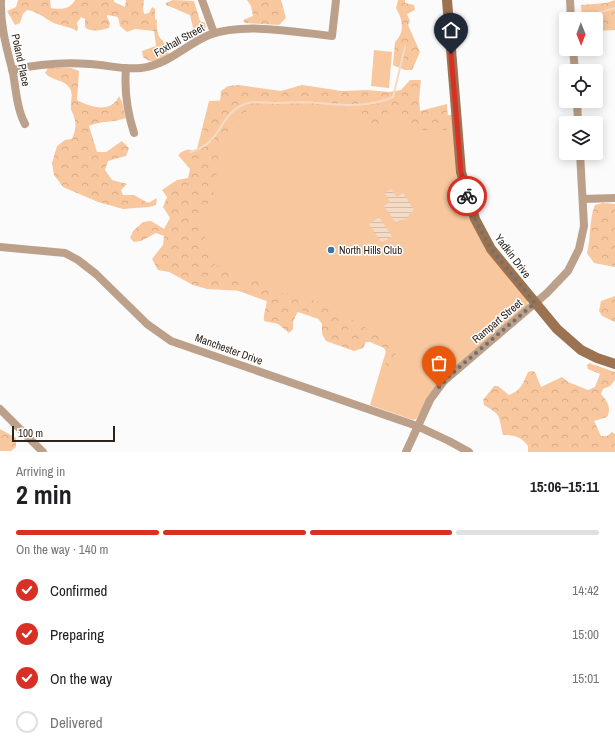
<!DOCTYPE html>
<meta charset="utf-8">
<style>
body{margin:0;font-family:"Archivo Narrow",sans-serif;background:#f6f6f6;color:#202124;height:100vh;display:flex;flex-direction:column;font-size:15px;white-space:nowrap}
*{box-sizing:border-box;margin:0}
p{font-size:13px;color:#757577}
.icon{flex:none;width:22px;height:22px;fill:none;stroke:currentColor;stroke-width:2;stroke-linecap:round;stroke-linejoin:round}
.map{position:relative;height:452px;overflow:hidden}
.details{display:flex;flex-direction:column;background:#fff;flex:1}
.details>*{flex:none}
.needle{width:26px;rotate:179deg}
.controls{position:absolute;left:559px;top:12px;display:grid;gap:8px}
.controls a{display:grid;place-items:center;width:44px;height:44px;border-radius:4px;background:#fff;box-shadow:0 2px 10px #0003;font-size:20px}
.scale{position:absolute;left:12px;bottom:10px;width:103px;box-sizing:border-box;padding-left:4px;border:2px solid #2e231b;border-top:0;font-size:11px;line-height:14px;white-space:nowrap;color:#2e231b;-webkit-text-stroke:3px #fff;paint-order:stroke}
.pin{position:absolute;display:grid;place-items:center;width:34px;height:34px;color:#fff;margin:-41px -17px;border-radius:50% 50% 50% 0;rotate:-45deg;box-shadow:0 0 4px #0007}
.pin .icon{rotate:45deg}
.courier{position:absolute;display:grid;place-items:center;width:40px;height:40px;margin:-20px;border:3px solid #d93025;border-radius:50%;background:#fff;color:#222;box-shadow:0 1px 5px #0007}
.head em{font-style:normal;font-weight:700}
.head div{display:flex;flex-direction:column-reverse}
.head{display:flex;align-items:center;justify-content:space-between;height:68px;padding:0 16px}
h1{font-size:26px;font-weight:700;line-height:30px}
.bar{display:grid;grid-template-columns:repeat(4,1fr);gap:6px 4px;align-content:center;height:48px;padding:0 16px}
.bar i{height:5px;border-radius:3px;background:#e0e0e0}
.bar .selected{background:#d93025}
.bar p{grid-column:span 4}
ol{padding:0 16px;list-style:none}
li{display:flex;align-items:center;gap:12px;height:44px}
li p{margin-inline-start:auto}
li .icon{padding:4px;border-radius:50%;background:#d93025;color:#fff;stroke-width:4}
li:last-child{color:#757577}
li i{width:22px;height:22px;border:2px solid #e0e0e0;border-radius:50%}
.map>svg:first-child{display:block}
.green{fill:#f8c79e}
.forest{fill:url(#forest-crowns)}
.water{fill:url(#water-rules)}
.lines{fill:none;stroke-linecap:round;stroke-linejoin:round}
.stream{stroke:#f5dac5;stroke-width:2}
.street{stroke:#bca089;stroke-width:8}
.secondary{stroke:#9c7351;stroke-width:10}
.done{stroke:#766f69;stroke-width:4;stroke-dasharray:0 7.2}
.route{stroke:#d93025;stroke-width:5}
.poi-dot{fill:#3475ac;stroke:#fff;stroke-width:1.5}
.labels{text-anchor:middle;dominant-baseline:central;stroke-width:3;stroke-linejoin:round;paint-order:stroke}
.street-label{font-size:11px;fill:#2e231b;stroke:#fff}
.poi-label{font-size:11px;fill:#2e231b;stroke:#fff;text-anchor:start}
</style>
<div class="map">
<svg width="615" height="452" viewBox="0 0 615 452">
<defs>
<pattern id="forest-crowns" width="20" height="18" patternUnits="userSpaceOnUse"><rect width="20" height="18" fill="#f8c79e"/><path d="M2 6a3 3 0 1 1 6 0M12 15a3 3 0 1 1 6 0" fill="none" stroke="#d5ab88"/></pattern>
<pattern id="water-rules" width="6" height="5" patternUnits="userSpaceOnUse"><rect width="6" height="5" fill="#f5dac5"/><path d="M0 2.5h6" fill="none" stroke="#d2bba9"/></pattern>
</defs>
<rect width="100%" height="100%" fill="#fbfbfb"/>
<path class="green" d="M 374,50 L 392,52 L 389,88 L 371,86 Z
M 398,93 L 401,115 L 453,115 L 455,156 L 459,186 L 471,222 L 527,298 L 528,303 L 526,306 L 446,375 L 416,419 L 413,420 L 370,405 L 387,348 L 363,334 L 283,307 L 233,289 L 209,277 L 188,185 L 209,101 Z"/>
<path class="forest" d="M 18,0 L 50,0 L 51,8 C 61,10 70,9 75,0 L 114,0 L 114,2 L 125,7 L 126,0 L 144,0 L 143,8 L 144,14 L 149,13 L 152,7 L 155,9 L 155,19 L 157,20 C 155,42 166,37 169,55 C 159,61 153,65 143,57 L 142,51 L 156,46 L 154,31 L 135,29 L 127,32 L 120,26 L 118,17 L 107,15 L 107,17 L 110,23 L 109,28 C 101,30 91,33 85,27 L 85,19 L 81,17 L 77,23 L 78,28 L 77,31 C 69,26 58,26 50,21 C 42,16 37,12 27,10 L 23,14 L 20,23 L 15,25 L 7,11 L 16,7 Z
M 173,0 L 194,1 L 200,21 L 205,23 L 206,28 L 203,32 L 189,39 L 186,35 L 193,28 L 190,15 C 181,12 175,8 166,5 L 166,3 Z
M 247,0 L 281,0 L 286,18 L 279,25 L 245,23 L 243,20 L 253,16 L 251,6 Z
M 398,0 L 405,0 L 405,3 L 414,5 L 415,10 L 407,14 L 410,21 L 408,25 L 420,52 L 412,70 L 405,70 L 393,65 L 395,42 C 405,32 403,20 396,8 Z
M 615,0 L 615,30 L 596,31 L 596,19 L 582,19 L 581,5 L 606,3 Z
M 48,68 L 71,68 L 79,71 L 77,100 C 90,107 111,114 119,96 L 122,102 L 126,118 C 113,123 101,120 89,126 L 97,152 L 106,152 L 122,141 L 129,148 L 126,156 L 108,161 L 105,170 L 112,180 L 127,184 L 121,190 L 123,195 L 134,195 L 148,203 L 157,198 L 156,205 L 149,207 L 123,209 L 98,202 L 63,187 L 54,175 L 52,163 L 57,146 L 65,140 L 72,139 C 75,132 77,125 74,117 C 74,114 71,112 71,109 C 70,99 75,93 67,85 C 60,79 51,80 45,73 Z
M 410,80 L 421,80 L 419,100 L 420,111 L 447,104 L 448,122 L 446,130 L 414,130 L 388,112 L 384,116 L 386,126 L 379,129 L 373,129 L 362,114 L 348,111 L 252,109 L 234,117 L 221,149 L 213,195 L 209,206 L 202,214 L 201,221 L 211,262 C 231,276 259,277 276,294 L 290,293 L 328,305 L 371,331 L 387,338 L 393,346 L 396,356 L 391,367 L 385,367 L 387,354 L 384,348 L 370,342 L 366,342 L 363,348 L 354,351 L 326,341 L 322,334 L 322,324 L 317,317 L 300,308 L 293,321 L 293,329 L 289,333 L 278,324 L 264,321 C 263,313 267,307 267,298 L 245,291 L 207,289 L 193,285 L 169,272 L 158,270 L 152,259 L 163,245 L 164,236 L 156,233 L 141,241 L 134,242 L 130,238 L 133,231 L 143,222 L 151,221 L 164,229 L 170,218 L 163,207 L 167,197 L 162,190 L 177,180 L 188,178 L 190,169 L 178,155 C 186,148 189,149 199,152 L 207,114 L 220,103 L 221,91 L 228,86 L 239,85 L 281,91 L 302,85 L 342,91 L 367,90 L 389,92 L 401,90 Z
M 603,203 L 615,204 L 615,267 L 594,263 L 587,253 C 591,238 589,219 595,205 Z
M 615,296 L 615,322 L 602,316 L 599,311 L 601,301 Z
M 589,363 L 615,372 L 615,380 L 610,386 L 603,389 L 601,394 C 607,401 612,408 607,417 L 594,421 L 601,436 L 607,436 L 612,432 L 615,434 L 615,452 L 528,452 L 528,446 C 522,437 515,435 503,435 C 498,416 503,416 484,405 L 483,400 L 494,386 L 498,386 L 509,395 C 521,391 523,383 528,372 L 532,371 L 535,372 L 541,387 L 562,377 L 568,382 L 588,390 L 595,387 L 600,374 L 588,369 L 587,366 Z
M 0,429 L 16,438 L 16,447 L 11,451 L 0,451 Z"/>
<path class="water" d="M 391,189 L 397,197 L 403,193 L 414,210 L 410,213 L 407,219 L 400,220 L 396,223 L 384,206 L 390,202 L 385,193 Z
M 379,217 L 392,236 L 382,243 L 369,224 Z"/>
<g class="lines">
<path class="stream" d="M 589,19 L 597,13 L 615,8
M 190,152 C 225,143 217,112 248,103 C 256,101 266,103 275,103 C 289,103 304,101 318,103 C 343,105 368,108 393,97 L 405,47"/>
<path class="street" d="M 1,0 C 0,26 7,49 13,73 C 16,90 17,109 25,124
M 202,0 L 214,33
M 570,0 L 571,19
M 573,49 L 575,71
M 126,68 C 124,91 127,111 134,133
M 12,70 C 38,64 63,62 90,64 C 107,65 124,70 141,68 C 168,65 185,45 209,35 C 244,22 295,32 332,36 L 336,0
M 577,101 L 578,123
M 583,199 L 615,198
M 0,247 L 65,253 L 78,260 L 96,274 L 147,324 L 171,341 L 417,426 L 449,441 L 469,452
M 0,409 L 43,452
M 406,452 L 430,400 L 444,381 L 547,293 L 568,271 L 579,249 L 584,226 L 580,153"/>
<path class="secondary" d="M 447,0 L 461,172 L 475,219 L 491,249 L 557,329 L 581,350 L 597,358 L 615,364"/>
</g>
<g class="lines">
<path class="done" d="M 439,387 L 449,376 L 535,303 L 491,249 L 475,219 L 467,196"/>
<path class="route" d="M 451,54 L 461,172 L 467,196"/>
</g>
<circle class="poi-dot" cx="331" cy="250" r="4"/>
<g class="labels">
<g class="street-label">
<text transform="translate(179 40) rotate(-29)">Foxhall Street</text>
<text transform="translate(21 60) rotate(78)">Poland Place</text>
<text transform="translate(513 256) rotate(53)">Yadkin Drive</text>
<text transform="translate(497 321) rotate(-40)">Rampart Street</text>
<text transform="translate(229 349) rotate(20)">Manchester Drive</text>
</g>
<g class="poi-label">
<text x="339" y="250">North Hills Club</text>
</g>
</g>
</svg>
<div class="controls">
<a><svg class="needle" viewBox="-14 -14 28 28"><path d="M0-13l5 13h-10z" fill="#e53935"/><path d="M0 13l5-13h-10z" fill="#757577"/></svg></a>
<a><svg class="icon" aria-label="locate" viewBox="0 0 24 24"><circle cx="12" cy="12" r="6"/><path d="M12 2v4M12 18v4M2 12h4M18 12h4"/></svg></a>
<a><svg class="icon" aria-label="layers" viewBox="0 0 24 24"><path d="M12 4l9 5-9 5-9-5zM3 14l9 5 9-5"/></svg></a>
</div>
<div class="scale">100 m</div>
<div class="pin" style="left:439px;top:387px;background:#ea580c"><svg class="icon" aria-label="bag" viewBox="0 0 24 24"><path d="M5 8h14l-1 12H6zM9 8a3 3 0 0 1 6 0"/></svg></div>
<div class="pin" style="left:451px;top:54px;background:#1f2937"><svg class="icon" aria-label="home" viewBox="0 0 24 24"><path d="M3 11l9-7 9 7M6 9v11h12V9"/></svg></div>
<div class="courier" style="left:467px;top:196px"><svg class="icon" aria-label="bike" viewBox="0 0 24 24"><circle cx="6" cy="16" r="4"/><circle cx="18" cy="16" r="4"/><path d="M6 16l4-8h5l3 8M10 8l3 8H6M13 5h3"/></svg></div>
</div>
<section class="details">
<div class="head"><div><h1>2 min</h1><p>Arriving in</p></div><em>15:06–15:11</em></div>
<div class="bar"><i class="selected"></i><i class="selected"></i><i class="selected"></i><i></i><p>On the way · 140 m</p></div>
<ol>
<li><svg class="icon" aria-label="check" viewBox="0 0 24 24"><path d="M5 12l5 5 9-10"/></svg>Confirmed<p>14:42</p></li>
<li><svg class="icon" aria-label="check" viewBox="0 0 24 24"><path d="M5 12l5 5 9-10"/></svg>Preparing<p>15:00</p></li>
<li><svg class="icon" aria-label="check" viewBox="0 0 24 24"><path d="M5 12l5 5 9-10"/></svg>On the way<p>15:01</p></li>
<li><i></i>Delivered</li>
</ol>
</section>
